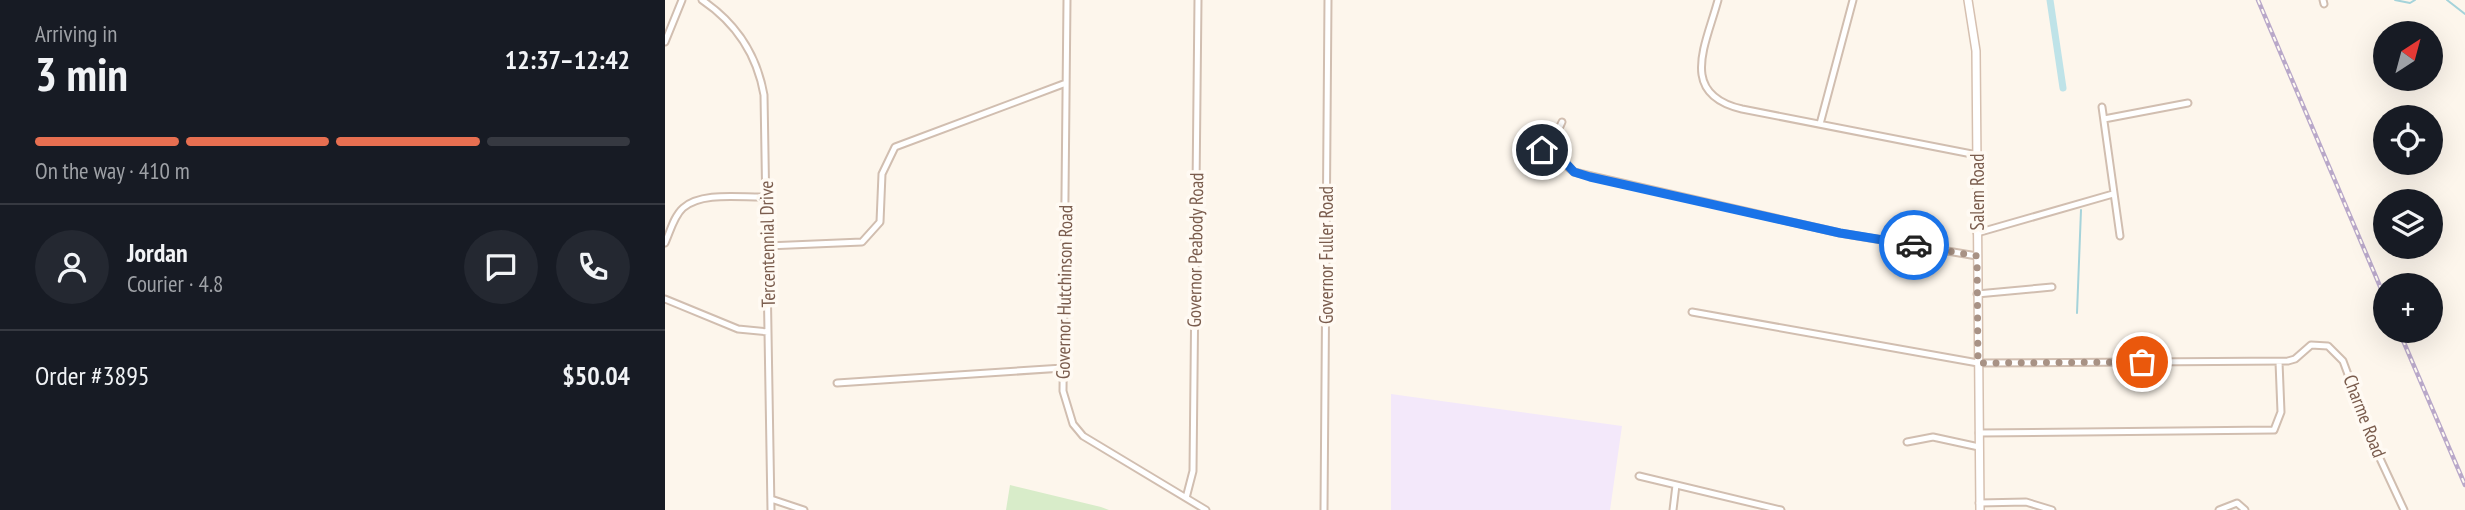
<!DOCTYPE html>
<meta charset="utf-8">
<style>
body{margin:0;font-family:"PT Sans Narrow",sans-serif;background:#242831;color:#f1f3f6;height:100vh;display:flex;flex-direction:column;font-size:26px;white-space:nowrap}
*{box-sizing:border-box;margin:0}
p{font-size:23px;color:#9ea1a6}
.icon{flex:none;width:38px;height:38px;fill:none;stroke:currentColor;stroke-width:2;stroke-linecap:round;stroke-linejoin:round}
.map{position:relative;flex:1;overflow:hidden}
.sheet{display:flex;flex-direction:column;background:#171b24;width:665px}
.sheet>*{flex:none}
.needle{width:46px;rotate:36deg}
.tools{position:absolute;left:1708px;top:21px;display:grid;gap:14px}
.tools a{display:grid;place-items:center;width:70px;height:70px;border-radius:50%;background:#171b24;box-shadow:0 7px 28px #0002;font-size:35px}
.pin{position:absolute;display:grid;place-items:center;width:60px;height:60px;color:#fff;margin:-30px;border:4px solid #fff;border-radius:50%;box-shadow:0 2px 7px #0007}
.courier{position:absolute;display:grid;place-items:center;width:70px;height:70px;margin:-35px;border:5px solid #1a73e8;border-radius:50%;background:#fff;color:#222;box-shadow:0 2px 9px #0007}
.head em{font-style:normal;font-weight:700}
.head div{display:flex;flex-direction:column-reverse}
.head{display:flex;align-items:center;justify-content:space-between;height:119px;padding:0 35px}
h1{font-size:46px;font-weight:700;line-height:52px}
.bar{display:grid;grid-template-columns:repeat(4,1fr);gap:10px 7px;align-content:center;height:84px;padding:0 35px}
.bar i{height:9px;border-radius:5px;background:#363941}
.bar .on{background:#e76f51}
.bar p{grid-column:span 4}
.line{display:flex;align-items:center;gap:18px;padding:0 35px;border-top:2px solid #363941}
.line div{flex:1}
.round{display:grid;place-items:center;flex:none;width:74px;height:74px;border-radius:37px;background:#242831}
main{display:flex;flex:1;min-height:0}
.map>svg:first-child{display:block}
.education{fill:#f3e8fa}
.green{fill:#d8ecc9}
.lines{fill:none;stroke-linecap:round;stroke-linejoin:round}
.stream{stroke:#a5d3da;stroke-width:2}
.canal{stroke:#bfe3e8;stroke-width:7}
.minor-casing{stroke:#d1beb0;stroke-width:9}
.secondary-casing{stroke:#d6c0b0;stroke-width:10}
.minor{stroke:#fff;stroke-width:5}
.secondary{stroke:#fff;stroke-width:7}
.rail-casing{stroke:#b9a8c9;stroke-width:4.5}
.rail{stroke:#fffaf3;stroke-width:2;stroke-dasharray:5;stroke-linecap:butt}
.done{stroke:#a89285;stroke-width:7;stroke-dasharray:0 12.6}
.route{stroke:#1a73e8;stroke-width:9}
.labels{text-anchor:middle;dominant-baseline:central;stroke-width:7;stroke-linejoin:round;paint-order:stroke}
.street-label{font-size:19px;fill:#7a5c4d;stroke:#fffaf3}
</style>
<main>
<section class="sheet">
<div class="head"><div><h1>3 min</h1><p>Arriving in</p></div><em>12:37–12:42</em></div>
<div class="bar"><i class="on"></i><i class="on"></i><i class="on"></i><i></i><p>On the way · 410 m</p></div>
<div class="line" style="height:126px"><a class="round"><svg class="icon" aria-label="person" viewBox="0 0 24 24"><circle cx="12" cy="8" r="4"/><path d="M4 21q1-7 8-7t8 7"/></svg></a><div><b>Jordan</b><p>Courier · 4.8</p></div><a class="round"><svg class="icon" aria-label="chat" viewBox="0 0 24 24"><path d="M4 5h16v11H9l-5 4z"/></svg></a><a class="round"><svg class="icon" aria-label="phone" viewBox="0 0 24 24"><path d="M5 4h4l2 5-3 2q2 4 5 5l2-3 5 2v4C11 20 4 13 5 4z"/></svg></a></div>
<div class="line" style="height:91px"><div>Order #3895</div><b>$50.04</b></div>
</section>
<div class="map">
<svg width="1800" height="510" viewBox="0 0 1800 510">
<rect width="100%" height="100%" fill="#fdf6ec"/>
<path class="education" d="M 726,394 L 957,426 L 945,510 L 726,510 Z"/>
<path class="green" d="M 345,485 L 436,507 L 444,510 L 341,510 Z"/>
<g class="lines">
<path class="stream" d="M 1730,0 L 1745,3 L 1750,0
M 1782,0 L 1800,14
M 1412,313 L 1416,210"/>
<path class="canal" d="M 1385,0 L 1398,88"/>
<defs>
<path id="minor" d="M 37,0 C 71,23 92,55 99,95 L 106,510
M 402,0 L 398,391 L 408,424 L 418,436 L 541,510
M 1053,0 C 1041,45 1013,94 1077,109 L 1312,155
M 1658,0 L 1659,4
M 0,42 L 17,0
M 1437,107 L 1455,236
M 1439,119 L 1523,103
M 897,122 C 888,139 894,162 909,172 L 1175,233 L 1312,256
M 1155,124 L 1188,0
M 893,140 L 879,145 L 877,155 L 886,162 L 897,159
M 1312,233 L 1448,194
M 0,243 C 5,232 9,216 18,208 C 37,191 78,198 101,197
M 102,246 L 197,242 L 215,222 L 217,174 L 230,147 L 401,83
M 1312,294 L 1387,287
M 0,299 L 73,329 L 103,332
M 1027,312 L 1313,363 L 1623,361 L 1630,359 L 1646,345 L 1663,346 L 1678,361 L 1711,450 L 1739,510
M 172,383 L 398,368
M 1314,433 L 1609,430 L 1616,412 L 1614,362
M 1242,442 L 1268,437 L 1314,447
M 974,476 L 1116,510
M 521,498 L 528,471 L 533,0
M 106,499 L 139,510
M 1314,503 L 1361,502 L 1387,510
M 659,510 L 663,0
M 1008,510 L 1011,485
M 1554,510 L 1572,503 L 1580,510"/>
<path id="secondary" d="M 1303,0 L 1311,51 L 1315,510"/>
</defs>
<use href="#minor" class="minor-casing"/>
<use href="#secondary" class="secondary-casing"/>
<use href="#minor" class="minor"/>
<use href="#secondary" class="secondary"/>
<defs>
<path id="rail" d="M 1593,0 L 1720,298
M 1734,331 L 1800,485"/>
</defs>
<use href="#rail" class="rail-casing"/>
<use href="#rail" class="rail"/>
</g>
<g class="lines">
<path class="done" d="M 1249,245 L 1312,256 L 1313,363 L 1477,362"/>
<path class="route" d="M 877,150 L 881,160 L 891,162 L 897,159 L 909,172 L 925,177 L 1175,233 L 1249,245"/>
</g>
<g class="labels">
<g class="street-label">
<text transform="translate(1312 192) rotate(-90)">Salem Road</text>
<text transform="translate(102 244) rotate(-91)">Tercentennial Drive</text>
<text transform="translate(530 250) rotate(-89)">Governor Peabody Road</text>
<text transform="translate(661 255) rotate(-90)">Governor Fuller Road</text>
<text transform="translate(399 292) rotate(-89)">Governor Hutchinson Road</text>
<text transform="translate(1700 416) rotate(69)">Charme Road</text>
</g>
</g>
</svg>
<div class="tools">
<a><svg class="needle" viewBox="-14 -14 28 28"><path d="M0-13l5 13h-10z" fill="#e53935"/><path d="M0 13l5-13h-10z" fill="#9ea1a6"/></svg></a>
<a><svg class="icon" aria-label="locate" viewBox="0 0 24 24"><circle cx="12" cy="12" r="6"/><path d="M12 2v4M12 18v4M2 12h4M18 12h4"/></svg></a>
<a><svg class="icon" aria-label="layers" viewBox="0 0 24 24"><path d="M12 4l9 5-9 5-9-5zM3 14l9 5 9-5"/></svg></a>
<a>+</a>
</div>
<div class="pin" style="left:1477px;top:362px;background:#ea580c"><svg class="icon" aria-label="bag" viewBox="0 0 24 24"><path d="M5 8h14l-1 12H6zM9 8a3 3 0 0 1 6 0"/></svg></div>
<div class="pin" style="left:877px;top:150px;background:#1f2937"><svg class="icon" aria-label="home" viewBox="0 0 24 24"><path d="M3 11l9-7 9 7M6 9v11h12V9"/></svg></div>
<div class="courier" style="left:1249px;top:245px"><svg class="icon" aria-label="car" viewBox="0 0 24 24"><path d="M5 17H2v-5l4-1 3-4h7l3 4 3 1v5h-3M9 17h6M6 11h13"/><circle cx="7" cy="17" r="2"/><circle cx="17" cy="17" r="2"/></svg></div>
</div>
</main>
